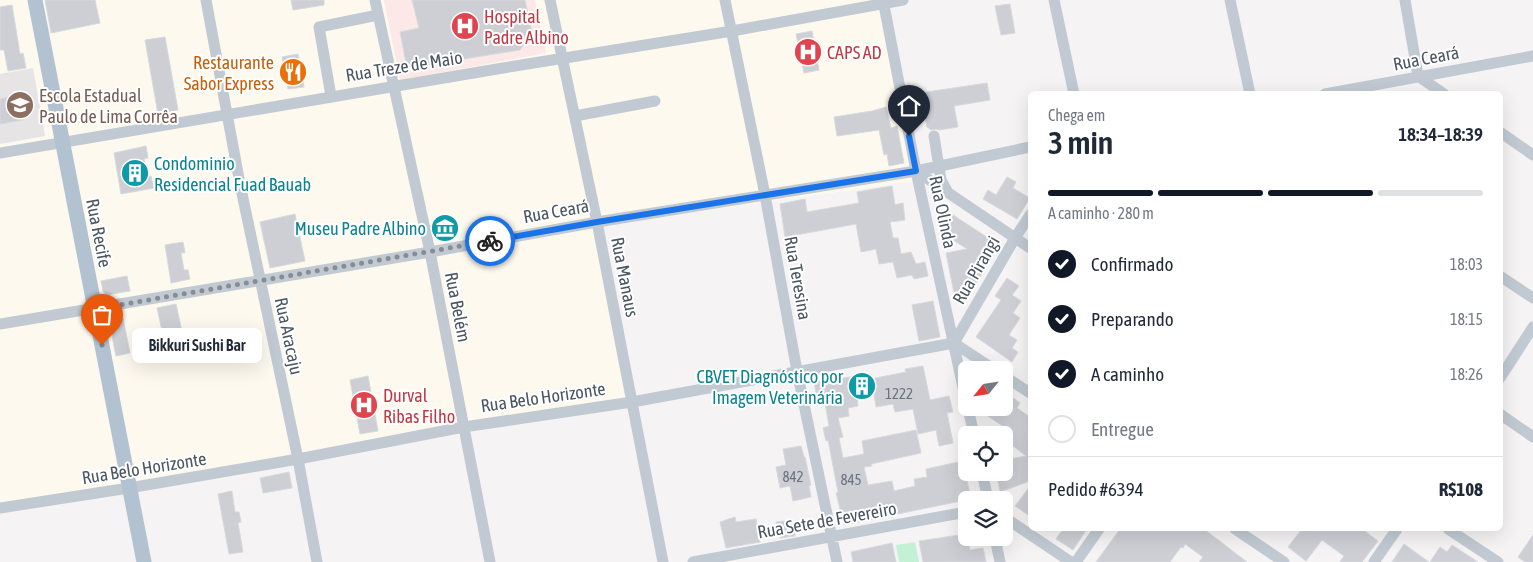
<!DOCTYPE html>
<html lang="pt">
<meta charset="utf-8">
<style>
body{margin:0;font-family:"Asap Condensed",sans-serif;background:#f6f6f7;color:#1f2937;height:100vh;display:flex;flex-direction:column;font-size:19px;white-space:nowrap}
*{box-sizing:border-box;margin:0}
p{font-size:16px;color:#747a83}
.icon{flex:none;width:28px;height:28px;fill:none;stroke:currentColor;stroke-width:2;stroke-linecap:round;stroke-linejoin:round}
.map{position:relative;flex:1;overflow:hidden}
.details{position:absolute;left:1028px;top:91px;width:475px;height:440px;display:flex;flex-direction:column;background:#fff;border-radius:8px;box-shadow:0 5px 20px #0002}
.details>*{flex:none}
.needle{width:32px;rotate:240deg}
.tools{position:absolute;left:958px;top:361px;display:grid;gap:10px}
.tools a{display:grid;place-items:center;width:55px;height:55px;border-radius:8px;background:#fff;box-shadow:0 5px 20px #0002;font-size:25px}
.pin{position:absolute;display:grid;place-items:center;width:42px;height:42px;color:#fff;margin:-51px -21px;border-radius:50% 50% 50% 0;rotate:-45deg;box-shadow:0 0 5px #0007}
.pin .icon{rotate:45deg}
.courier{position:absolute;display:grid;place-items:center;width:50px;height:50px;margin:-25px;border:4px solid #1a73e8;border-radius:50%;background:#fff;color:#222;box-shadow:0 1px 6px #0007}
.bubble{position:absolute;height:35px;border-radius:8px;background:#fff;box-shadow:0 5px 20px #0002;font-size:16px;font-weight:600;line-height:35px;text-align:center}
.head em{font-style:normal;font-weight:600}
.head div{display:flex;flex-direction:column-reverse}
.head{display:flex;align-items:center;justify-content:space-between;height:85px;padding:0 20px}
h1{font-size:32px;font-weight:600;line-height:38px}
.bar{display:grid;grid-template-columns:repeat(4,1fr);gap:8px 5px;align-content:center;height:60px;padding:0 20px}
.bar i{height:6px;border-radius:4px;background:#e0e1e3}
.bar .current{background:#111827}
.bar p{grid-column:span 4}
.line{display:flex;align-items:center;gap:12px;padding:0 20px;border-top:1px solid #e0e1e3}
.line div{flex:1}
ol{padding:0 20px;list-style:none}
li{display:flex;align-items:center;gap:15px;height:55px}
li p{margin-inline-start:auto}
li .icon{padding:5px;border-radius:50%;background:#111827;color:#fff;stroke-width:4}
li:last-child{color:#747a83}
li i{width:28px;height:28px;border:2px solid #e0e1e3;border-radius:50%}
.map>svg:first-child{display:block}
.commercial{fill:#fdf9ef}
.education{fill:#e6e4e5}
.medical{fill:#fce8e6}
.green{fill:#c3f1d5}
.building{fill:#cdcfd5;stroke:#d7d9de}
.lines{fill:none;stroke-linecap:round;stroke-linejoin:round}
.minor{stroke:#c1cad2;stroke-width:11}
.major{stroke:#b3c2d1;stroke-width:15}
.done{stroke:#868d94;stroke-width:5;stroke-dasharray:0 9}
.route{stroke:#1a73e8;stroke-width:6}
.labels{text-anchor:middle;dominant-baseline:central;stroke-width:4;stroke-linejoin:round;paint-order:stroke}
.number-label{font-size:15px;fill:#6b747e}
.health-label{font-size:18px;fill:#be3a42;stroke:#fff;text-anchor:start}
.street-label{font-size:18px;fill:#4a5661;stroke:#fff}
.food-label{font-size:18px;fill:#c56008;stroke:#fff;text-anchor:end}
.education-label{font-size:18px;fill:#785e54;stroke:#fff;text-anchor:start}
.culture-label{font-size:18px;fill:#0d838f;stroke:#fff;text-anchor:end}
</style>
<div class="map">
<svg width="1533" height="562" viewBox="0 0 1533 562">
<rect width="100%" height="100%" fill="#f5f3f3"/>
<path class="commercial" d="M 0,0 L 885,0 L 918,181 L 597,226 L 631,405 L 0,513 Z"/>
<path class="education" d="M 33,68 L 45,136 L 0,144 L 0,74 Z"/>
<path class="medical" d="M 384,0 L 535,0 L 546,53 L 400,80 Z"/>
<path class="green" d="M 915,542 L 919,562 L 899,562 L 896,545 Z"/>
<path class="building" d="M 45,0 L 95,0 L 100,23 L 51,33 Z
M 291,0 L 324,0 L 324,5 L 293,10 Z
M 412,0 L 525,0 L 532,32 L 520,50 L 407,68 L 400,32 L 419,28 Z
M 1010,4 L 1015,33 L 1001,35 L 995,6 Z
M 12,5 L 20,54 L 23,53 L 26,68 L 8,71 L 4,50 L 0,50 L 0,7 Z
M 812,31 L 819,70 L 804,73 L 796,34 Z
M 165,37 L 178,110 L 158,114 L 145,40 Z
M 298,54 L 304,87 L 288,89 L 282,57 Z
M 987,83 L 990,100 L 954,106 L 958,127 L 939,130 L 936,129 L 931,130 L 927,127 L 920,93 Z
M 18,95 L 23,120 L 0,124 L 0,99 Z
M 886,107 L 891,128 L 897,126 L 904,163 L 889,166 L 887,154 L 884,155 L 879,130 L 837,136 L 834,117 L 872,111 Z
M 146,146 L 148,158 L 144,159 L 148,177 L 151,176 L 154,188 L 121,194 L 114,153 Z
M 1007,177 L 1016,182 L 1013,188 L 1030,198 L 1017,219 L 983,199 L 988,190 L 996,195 Z
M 892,186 L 895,205 L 903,203 L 905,220 L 890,222 L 893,238 L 898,238 L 901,254 L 911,252 L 916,264 L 925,262 L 928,276 L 914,279 L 912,275 L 897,278 L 893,262 L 879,264 L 876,249 L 861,252 L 856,224 L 785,237 L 780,204 L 805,199 L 807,212 L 859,203 L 857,192 Z
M 950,213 L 999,245 L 973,289 L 954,293 L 946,253 L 967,249 L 950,238 L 952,235 L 941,228 Z
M 295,214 L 305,261 L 270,268 L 260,222 Z
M 183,242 L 185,253 L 181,253 L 184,270 L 188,270 L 190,279 L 171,283 L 165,245 Z
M 127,276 L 130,291 L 106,295 L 103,291 L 101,281 Z
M 1007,278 L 1019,286 L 1012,295 L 1021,301 L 1013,313 L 1020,318 L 1009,335 L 1017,340 L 1012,348 L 1018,352 L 1012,362 L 976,337 L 1001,300 L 995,296 Z
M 933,301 L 940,337 L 919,341 L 912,305 Z
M 176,304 L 185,345 L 166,349 L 157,308 Z
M 123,318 L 130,353 L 116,356 L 109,321 Z
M 923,366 L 930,400 L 949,396 L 953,412 L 947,413 L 953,443 L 939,446 L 936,430 L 918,434 L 913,409 L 895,412 L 893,404 L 876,407 L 874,394 L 857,398 L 858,406 L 848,408 L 849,416 L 838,418 L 843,437 L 839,438 L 843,458 L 864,454 L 862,441 L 916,430 L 921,453 L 871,464 L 872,466 L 864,467 L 868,485 L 892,481 L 894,491 L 915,486 L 914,479 L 927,477 L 926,469 L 963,461 L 971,499 L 844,525 L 836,493 L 838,492 L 828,440 L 826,441 L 823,428 L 829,426 L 824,397 L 817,398 L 814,382 L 865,375 L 866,380 L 906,372 L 905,369 Z
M 368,376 L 378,431 L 360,434 L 350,380 Z
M 1004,391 L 1020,403 L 1017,408 L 1030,417 L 1030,481 L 1000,492 L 996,472 L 1004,472 L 1004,460 L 1026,456 L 1004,439 L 1004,435 L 1002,435 L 1007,429 L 976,408 L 1004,408 Z
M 801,446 L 804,457 L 805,457 L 811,485 L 809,486 L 811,497 L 793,501 L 790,486 L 780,488 L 776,467 L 786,465 L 783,449 Z
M 289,472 L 292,488 L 263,493 L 260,478 Z
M 1030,486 L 1030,516 L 1015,506 Z
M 232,491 L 235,512 L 239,512 L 241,522 L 238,523 L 243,552 L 229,554 L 218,494 Z
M 735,517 L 736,522 L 756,519 L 760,542 L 726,548 L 720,522 Z
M 792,520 L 795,536 L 780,538 L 776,522 Z
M 1063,529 L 1087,529 L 1073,550 L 1056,539 Z
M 1120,529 L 1204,529 L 1247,562 L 1199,562 L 1203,557 L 1185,544 L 1183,548 L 1181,547 L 1170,562 L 1096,562 Z
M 1302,529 L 1362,529 L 1378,541 L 1362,562 L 1340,562 L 1344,556 L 1322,540 L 1306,561 L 1288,547 Z
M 966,534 L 970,550 L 983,548 L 986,562 L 923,562 L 919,541 Z
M 1533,535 L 1533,562 L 1525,562 L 1518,557 Z
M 892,543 L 896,562 L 853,562 L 851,552 Z
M 1404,544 L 1429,562 L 1392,562 Z
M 1452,545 L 1478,562 L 1430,562 L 1440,547 L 1447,552 Z"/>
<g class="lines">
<path class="minor" d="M 206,0 L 240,184 L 298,459 L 317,562
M 375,0 L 430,252 L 490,562
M 550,0 L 597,222 L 663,562
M 725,0 L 765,195 L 797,371 L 837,562
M 883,0 L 916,171 L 966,401
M 1054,0 L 1074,94
M 1230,0 L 1250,94
M 1405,0 L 1418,76 L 1444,94
M 1325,94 L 1533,56
M 331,96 L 319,27 L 378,15
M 575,116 L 655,101
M 1500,132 L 1533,155
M 934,136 L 941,180 L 947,191
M 0,153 L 503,68 L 732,31 L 903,0
M 916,171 L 1030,248
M 1500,276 L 1533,298
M 0,324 L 430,252 L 597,222 L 916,171 L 1030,147
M 954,343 L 1015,238 L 1030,215
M 1004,376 L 1030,393
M 1500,378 L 1533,327
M 968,408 L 974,435
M 1500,414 L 1533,437
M 982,472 L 988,500
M 0,508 L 129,488 L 298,459 L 464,427 L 632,402 L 954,343 L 995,370
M 1004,517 L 1071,562
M 1235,529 L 1284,562
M 1448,529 L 1498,562
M 995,538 L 1000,562
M 693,562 L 966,512
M 1076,562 L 1099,529
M 1374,562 L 1397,529"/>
<path class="major" d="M 35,0 L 144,562"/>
</g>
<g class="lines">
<path class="done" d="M 102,345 L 96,309 L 490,241"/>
<path class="route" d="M 490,241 L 597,222 L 916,171 L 909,136"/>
</g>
<defs>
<symbol id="hospital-disc" viewBox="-11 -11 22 22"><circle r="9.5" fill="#e0444e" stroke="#fff"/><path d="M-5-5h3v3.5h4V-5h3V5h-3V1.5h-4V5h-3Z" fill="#fff"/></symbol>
<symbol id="restaurant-disc" viewBox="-11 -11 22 22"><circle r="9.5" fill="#e8710a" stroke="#fff"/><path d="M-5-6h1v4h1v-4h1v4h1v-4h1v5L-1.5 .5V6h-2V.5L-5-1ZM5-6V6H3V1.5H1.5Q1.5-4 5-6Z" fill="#fff"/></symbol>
<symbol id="school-disc" viewBox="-11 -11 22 22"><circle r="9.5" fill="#8d6e63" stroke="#fff"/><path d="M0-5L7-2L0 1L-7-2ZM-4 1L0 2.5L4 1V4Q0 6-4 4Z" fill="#fff"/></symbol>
<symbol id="building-disc" viewBox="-11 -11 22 22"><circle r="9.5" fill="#0f9aa8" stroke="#fff"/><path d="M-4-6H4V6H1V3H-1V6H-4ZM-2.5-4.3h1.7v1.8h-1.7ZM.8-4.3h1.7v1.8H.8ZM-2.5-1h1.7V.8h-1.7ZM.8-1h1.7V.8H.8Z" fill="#fff"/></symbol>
<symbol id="museum-disc" viewBox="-11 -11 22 22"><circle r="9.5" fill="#0f9aa8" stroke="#fff"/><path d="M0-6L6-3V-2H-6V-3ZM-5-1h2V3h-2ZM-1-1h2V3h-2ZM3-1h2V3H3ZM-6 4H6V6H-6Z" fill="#fff"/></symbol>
</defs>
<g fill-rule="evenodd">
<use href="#hospital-disc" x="449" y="10" width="32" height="32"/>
<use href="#hospital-disc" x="792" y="36" width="32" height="32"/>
<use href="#restaurant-disc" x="277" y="56" width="32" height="32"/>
<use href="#school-disc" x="4" y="89" width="32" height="32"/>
<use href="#building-disc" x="119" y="157" width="32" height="32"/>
<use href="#museum-disc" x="429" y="212" width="32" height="32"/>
<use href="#building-disc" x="846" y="370" width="32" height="32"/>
<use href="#hospital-disc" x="348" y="389" width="32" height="32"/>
</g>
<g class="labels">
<g class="number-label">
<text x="899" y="393">1222</text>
<text x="793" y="476">842</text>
<text x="851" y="479">845</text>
</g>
<g class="health-label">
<text x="484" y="16">Hospital<tspan x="484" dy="21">Padre Albino</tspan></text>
<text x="827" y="52">CAPS AD</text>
<text x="383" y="395">Durval<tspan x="383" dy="21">Ribas Filho</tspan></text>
</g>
<g class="street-label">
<text transform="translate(1426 58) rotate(-11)">Rua Ceará</text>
<text transform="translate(404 66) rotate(-9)">Rua Treze de Maio</text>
<text transform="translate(556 211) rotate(-10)">Rua Ceará</text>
<text transform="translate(943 212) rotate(78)">Rua Olinda</text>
<text transform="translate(99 233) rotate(79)">Rua Recife</text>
<text transform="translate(976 270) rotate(-60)">Rua Pirangi</text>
<text transform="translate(625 277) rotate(79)">Rua Manaus</text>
<text transform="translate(798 278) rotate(80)">Rua Teresina</text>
<text transform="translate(458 307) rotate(79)">Rua Belém</text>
<text transform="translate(289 336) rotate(78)">Rua Aracaju</text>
<text transform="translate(543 397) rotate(-8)">Rua Belo Horizonte</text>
<text transform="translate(144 468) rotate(-9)">Rua Belo Horizonte</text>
<text transform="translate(827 520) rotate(-10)">Rua Sete de Fevereiro</text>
</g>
<g class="food-label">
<text x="274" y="62">Restaurante<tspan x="274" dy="21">Sabor Express</tspan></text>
</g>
<g class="education-label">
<text x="39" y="95">Escola Estadual<tspan x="39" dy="21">Paulo de Lima Corrêa</tspan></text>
</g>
<g class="culture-label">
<text x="154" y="163" text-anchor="start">Condominio<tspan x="154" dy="21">Residencial Fuad Bauab</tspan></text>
<text x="426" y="228">Museu Padre Albino</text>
<text x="843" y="376">CBVET Diagnóstico por<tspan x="843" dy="21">Imagem Veterinária</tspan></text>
</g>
</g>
</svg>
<div class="tools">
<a><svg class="needle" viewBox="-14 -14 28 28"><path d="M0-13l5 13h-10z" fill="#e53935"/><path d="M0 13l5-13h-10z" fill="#747a83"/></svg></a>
<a><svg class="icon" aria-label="locate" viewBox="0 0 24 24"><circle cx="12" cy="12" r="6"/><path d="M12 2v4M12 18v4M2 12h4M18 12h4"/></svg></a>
<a><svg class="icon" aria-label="layers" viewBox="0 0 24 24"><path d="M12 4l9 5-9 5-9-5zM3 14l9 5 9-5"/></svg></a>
</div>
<div class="pin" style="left:102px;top:345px;background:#ea580c"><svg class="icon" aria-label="bag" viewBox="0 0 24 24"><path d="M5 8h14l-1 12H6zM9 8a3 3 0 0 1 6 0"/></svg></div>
<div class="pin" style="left:909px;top:136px;background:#1f2937"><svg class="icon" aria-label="home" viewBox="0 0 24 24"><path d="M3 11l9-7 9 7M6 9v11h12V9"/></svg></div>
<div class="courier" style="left:490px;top:241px"><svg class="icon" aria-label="bike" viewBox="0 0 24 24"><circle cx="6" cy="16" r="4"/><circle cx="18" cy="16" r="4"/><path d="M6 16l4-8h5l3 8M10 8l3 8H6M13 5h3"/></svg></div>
<div class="bubble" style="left:132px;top:328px;width:130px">Bikkuri Sushi Bar</div>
<section class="details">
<div class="head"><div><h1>3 min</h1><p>Chega em</p></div><em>18:34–18:39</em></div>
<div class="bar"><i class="current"></i><i class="current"></i><i class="current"></i><i></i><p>A caminho · 280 m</p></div>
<ol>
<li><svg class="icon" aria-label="check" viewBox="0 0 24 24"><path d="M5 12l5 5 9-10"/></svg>Confirmado<p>18:03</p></li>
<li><svg class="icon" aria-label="check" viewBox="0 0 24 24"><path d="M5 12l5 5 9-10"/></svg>Preparando<p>18:15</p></li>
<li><svg class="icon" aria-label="check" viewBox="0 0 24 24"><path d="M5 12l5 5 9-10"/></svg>A caminho<p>18:26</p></li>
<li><i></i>Entregue</li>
</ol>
<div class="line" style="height:65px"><div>Pedido #6394</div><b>R$108</b></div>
</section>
</div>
